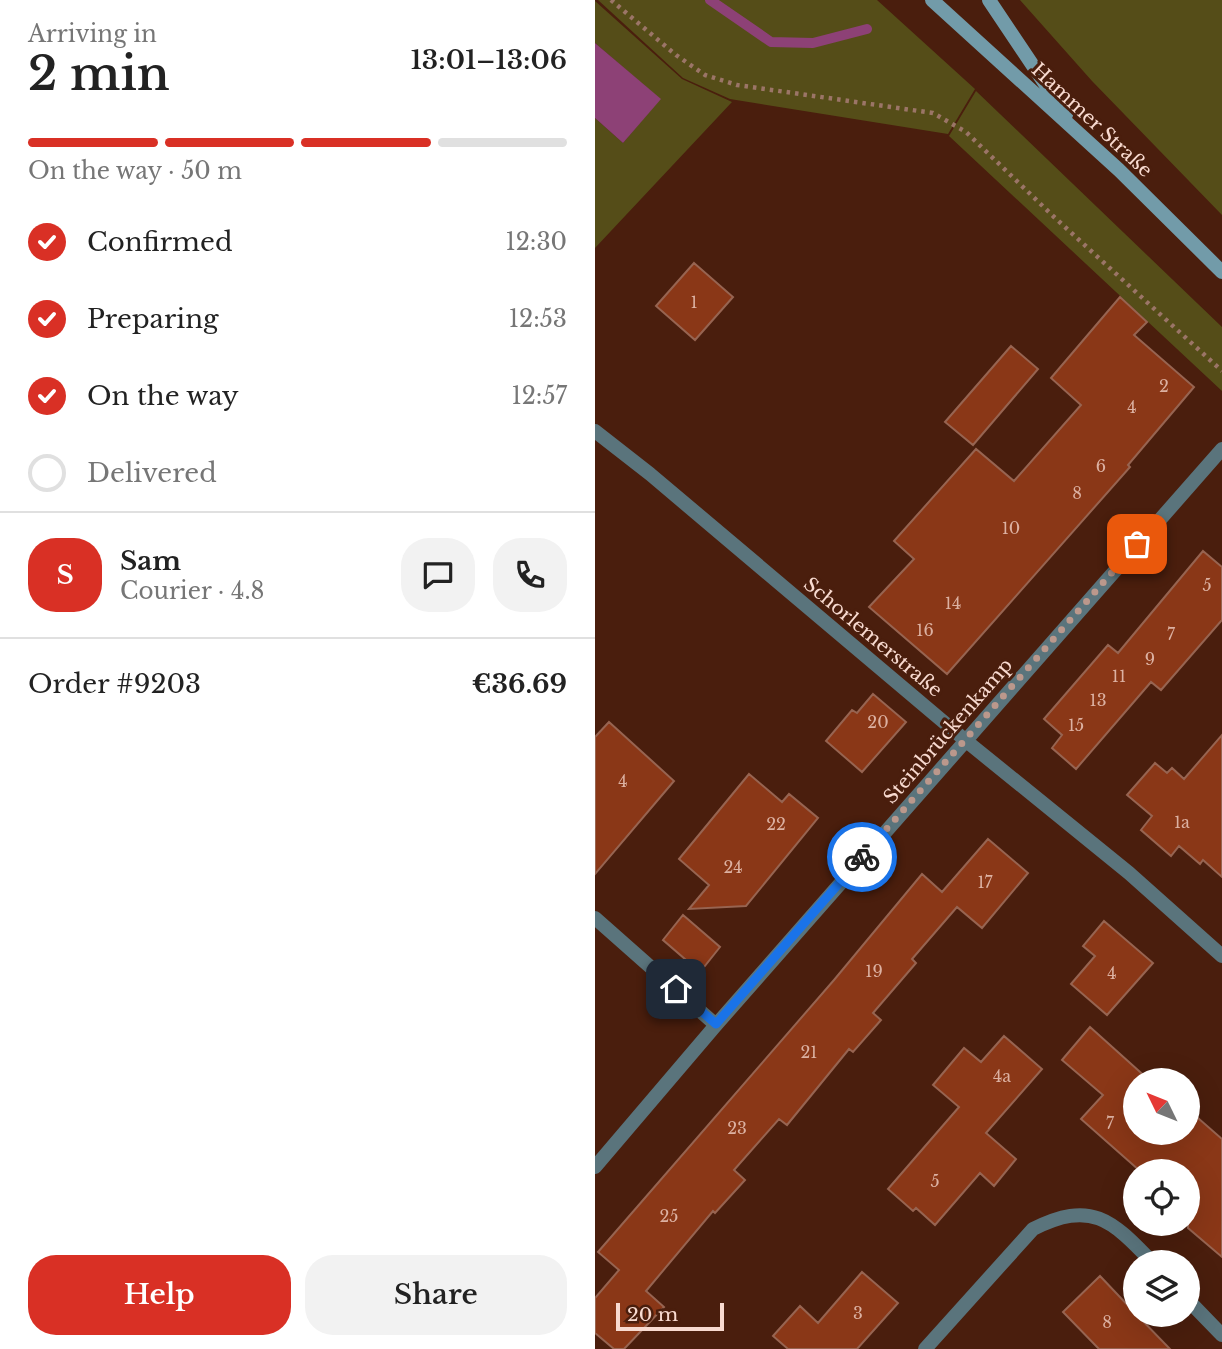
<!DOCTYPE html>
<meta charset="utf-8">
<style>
body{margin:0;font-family:"Libre Baskerville",serif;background:#f2f2f2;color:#222;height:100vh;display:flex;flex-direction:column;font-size:26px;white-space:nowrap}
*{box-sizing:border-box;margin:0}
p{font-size:23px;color:#767676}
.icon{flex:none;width:38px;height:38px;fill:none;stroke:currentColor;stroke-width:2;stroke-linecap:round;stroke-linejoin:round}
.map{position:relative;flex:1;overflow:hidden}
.side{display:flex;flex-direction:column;background:#fff;width:595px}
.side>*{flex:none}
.needle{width:46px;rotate:313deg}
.fabs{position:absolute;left:528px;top:1068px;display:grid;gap:14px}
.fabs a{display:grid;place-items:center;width:77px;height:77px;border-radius:50%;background:#fff;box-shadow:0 7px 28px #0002;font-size:35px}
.scale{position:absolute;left:21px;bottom:18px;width:108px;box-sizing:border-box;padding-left:7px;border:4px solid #f8dad0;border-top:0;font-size:19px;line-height:24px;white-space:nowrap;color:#f8dad0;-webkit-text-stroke:5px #4a1e0d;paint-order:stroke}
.pin{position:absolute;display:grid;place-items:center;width:60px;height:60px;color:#fff;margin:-30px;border-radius:14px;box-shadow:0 4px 10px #0006}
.courier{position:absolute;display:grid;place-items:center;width:70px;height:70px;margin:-35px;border:5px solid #1a73e8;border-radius:50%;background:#fff;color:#222;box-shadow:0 2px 9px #0007}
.overview em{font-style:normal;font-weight:600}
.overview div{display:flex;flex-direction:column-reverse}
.overview{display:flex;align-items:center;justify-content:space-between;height:119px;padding:0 28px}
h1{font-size:46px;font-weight:600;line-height:52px}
.bar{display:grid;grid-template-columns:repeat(4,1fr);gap:10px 7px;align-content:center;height:84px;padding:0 28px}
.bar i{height:9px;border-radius:5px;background:#e0e0e0}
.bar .active{background:#d93025}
.bar p{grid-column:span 4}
.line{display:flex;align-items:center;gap:18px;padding:0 28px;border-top:2px solid #e0e0e0}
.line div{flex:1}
.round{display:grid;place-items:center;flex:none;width:74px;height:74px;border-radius:28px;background:#f2f2f2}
ol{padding:0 28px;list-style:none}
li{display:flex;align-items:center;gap:21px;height:77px}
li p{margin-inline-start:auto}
li .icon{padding:7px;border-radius:50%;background:#d93025;color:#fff;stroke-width:4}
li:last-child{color:#767676}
li i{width:38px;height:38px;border:4px solid #e0e0e0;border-radius:50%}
.cta{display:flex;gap:14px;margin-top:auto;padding:14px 28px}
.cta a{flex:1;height:80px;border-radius:28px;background:#d93025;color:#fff;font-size:28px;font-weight:600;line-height:80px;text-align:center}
.cta a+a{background:#f2f2f2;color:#222}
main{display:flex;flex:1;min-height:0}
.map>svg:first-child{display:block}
.green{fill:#554d18}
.water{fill:#8d4176}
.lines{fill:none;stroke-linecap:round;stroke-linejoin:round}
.stream{stroke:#8d4176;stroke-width:10}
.building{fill:#8a3717;stroke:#976451;stroke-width:2}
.path{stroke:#9b7567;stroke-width:4.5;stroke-dasharray:3.5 5;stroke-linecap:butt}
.street{stroke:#5a747c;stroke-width:14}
.secondary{stroke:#729ba9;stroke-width:14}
.done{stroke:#bb988c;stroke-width:7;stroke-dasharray:0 12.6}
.route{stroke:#1a73e8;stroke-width:9}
.labels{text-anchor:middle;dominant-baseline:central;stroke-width:6;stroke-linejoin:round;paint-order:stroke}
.number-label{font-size:16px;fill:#dcb1a2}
.street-label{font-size:19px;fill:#f8dad0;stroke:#4a1e0d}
</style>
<main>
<section class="side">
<div class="overview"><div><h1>2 min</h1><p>Arriving in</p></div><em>13:01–13:06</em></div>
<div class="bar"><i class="active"></i><i class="active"></i><i class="active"></i><i></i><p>On the way · 50 m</p></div>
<ol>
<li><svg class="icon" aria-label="check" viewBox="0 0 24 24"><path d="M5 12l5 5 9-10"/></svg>Confirmed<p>12:30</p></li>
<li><svg class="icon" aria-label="check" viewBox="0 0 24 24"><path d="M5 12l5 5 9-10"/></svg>Preparing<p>12:53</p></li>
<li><svg class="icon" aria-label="check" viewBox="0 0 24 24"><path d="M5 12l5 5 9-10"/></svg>On the way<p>12:57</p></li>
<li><i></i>Delivered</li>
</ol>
<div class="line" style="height:126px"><b class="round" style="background:#d93025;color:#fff">S</b><div><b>Sam</b><p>Courier · 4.8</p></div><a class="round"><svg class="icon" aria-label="chat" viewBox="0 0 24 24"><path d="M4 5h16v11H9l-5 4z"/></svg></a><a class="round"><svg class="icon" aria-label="phone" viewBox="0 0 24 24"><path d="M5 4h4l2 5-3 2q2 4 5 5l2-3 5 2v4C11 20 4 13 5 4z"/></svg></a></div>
<div class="line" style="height:91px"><div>Order #9203</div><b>€36.69</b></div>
<div class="cta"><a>Help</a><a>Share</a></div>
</section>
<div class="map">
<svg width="627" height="1349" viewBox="0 0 627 1349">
<rect width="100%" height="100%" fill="#4a1e0d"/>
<path class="green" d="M 3,0 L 282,0 L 380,89 L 353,134 L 135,99 L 88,78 Z
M 425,0 L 627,0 L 627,215 L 497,81 Z
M 0,1 L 87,79 L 137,102 L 0,248 L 0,118 L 28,143 L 65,99 L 0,43 Z
M 381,91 L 627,327 L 627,391 L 354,136 Z"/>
<path class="water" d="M 0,43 L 66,99 L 28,143 L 0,118 Z"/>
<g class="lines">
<path class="stream" d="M 115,0 L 176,42 L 218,43 L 272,29"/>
</g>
<path class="building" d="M 99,263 L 138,297 L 100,340 L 61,306 Z
M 525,297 L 552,322 L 539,335 L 599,387 L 533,465 L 535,467 L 352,674 L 274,607 L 319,559 L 299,541 L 381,449 L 419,481 L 486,405 L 456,378 Z
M 416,346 L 443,369 L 378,445 L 350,422 Z
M 608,551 L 627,567 L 627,620 L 566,690 L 556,682 L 481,769 L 457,748 L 467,735 L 449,719 L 513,645 L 523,653 Z
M 278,694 L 311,722 L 267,772 L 231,741 L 257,710 L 262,713 Z
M 14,722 L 79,781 L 0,874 L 0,737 Z
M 627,735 L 627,877 L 608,860 L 605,864 L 584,846 L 576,856 L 546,830 L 557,816 L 532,795 L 560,763 L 572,773 L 577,768 L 589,779 Z
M 154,774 L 187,802 L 194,794 L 223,818 L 151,906 L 94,909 L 114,885 L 84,859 Z
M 393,839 L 433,873 L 387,928 L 362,907 L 317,959 L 321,963 L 278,1013 L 286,1020 L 258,1052 L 254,1049 L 192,1125 L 184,1119 L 139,1170 L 150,1180 L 120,1213 L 118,1211 L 51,1291 L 69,1307 L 29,1349 L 19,1349 L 0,1333 L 0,1298 L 24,1270 L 3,1252 L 239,980 L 327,874 L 347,892 Z
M 88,915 L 125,947 L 105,972 L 68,940 Z
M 509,921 L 558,963 L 512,1015 L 476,984 L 500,956 L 488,946 Z
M 495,1027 L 554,1080 L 541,1080 L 541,1132 L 593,1132 L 595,1111 L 627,1139 L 627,1257 L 593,1228 L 593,1171 L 545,1171 L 486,1119 L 508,1095 L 467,1060 Z
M 409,1036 L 447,1069 L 391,1133 L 421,1159 L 399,1186 L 385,1173 L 340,1225 L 321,1208 L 318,1211 L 293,1189 L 364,1107 L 338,1085 L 369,1048 L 386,1062 Z
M 267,1272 L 303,1303 L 262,1349 L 193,1349 L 178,1336 L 205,1306 L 223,1323 Z
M 505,1276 L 541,1314 L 575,1349 L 504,1349 L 468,1312 Z"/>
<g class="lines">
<path class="path" d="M 16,0 L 81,55 L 110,75 L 142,85 L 338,113 L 371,132 L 458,216 L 627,371"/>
<path class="street" d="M 0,431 L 55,474 L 370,740 L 534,873 L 627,956
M 0,918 L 121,1025
M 0,1167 L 121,1025 L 627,449
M 593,1300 L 627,1335
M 330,1349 L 438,1229 C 496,1200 516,1219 557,1262"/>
<path class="secondary" d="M 337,0 L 524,170 L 627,272
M 394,0 L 471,115"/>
</g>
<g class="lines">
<path class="done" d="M 267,857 L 542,544"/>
<path class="route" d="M 81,989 L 121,1024 L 267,857"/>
</g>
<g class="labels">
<g class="number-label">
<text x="99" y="302">1</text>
<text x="569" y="386">2</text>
<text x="537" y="407">4</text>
<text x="506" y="466">6</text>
<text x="482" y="493">8</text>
<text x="416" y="528">10</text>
<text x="612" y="585">5</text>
<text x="358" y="603">14</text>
<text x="330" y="630">16</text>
<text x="576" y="634">7</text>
<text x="555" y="659">9</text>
<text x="524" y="676">11</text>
<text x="503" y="700">13</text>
<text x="283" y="722">20</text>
<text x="481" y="725">15</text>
<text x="28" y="781">4</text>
<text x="587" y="822">1a</text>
<text x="181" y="824">22</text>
<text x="138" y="867">24</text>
<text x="390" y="882">17</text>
<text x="279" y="971">19</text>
<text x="517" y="973">4</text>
<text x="214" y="1052">21</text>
<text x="407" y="1076">4a</text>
<text x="515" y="1123">7</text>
<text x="142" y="1128">23</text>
<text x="340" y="1181">5</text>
<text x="74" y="1216">25</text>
<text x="263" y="1313">3</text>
<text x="512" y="1322">8</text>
</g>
<g class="street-label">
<text transform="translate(497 120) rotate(43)">Hammer Straße</text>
<text transform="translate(278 637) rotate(40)">Schorlemerstraße</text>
<text transform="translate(353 731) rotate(-49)">Steinbrückenkamp</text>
</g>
</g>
</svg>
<div class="fabs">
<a><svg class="needle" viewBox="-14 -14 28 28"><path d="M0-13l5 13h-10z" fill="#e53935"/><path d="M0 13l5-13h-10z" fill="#767676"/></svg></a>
<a><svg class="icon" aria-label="locate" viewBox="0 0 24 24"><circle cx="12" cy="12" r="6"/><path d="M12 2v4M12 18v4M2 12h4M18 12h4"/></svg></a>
<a><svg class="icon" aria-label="layers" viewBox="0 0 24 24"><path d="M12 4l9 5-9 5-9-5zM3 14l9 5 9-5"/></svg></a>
</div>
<div class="scale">20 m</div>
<div class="pin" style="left:542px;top:544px;background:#ea580c"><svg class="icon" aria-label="bag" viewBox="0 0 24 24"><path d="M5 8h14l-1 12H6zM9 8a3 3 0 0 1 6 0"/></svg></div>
<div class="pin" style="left:81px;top:989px;background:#1f2937"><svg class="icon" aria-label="home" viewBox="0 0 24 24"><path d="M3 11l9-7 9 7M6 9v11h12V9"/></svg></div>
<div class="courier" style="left:267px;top:857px"><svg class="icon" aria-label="bike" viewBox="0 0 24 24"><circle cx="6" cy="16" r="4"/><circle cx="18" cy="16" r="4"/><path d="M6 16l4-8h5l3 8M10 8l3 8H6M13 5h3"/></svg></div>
</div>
</main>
